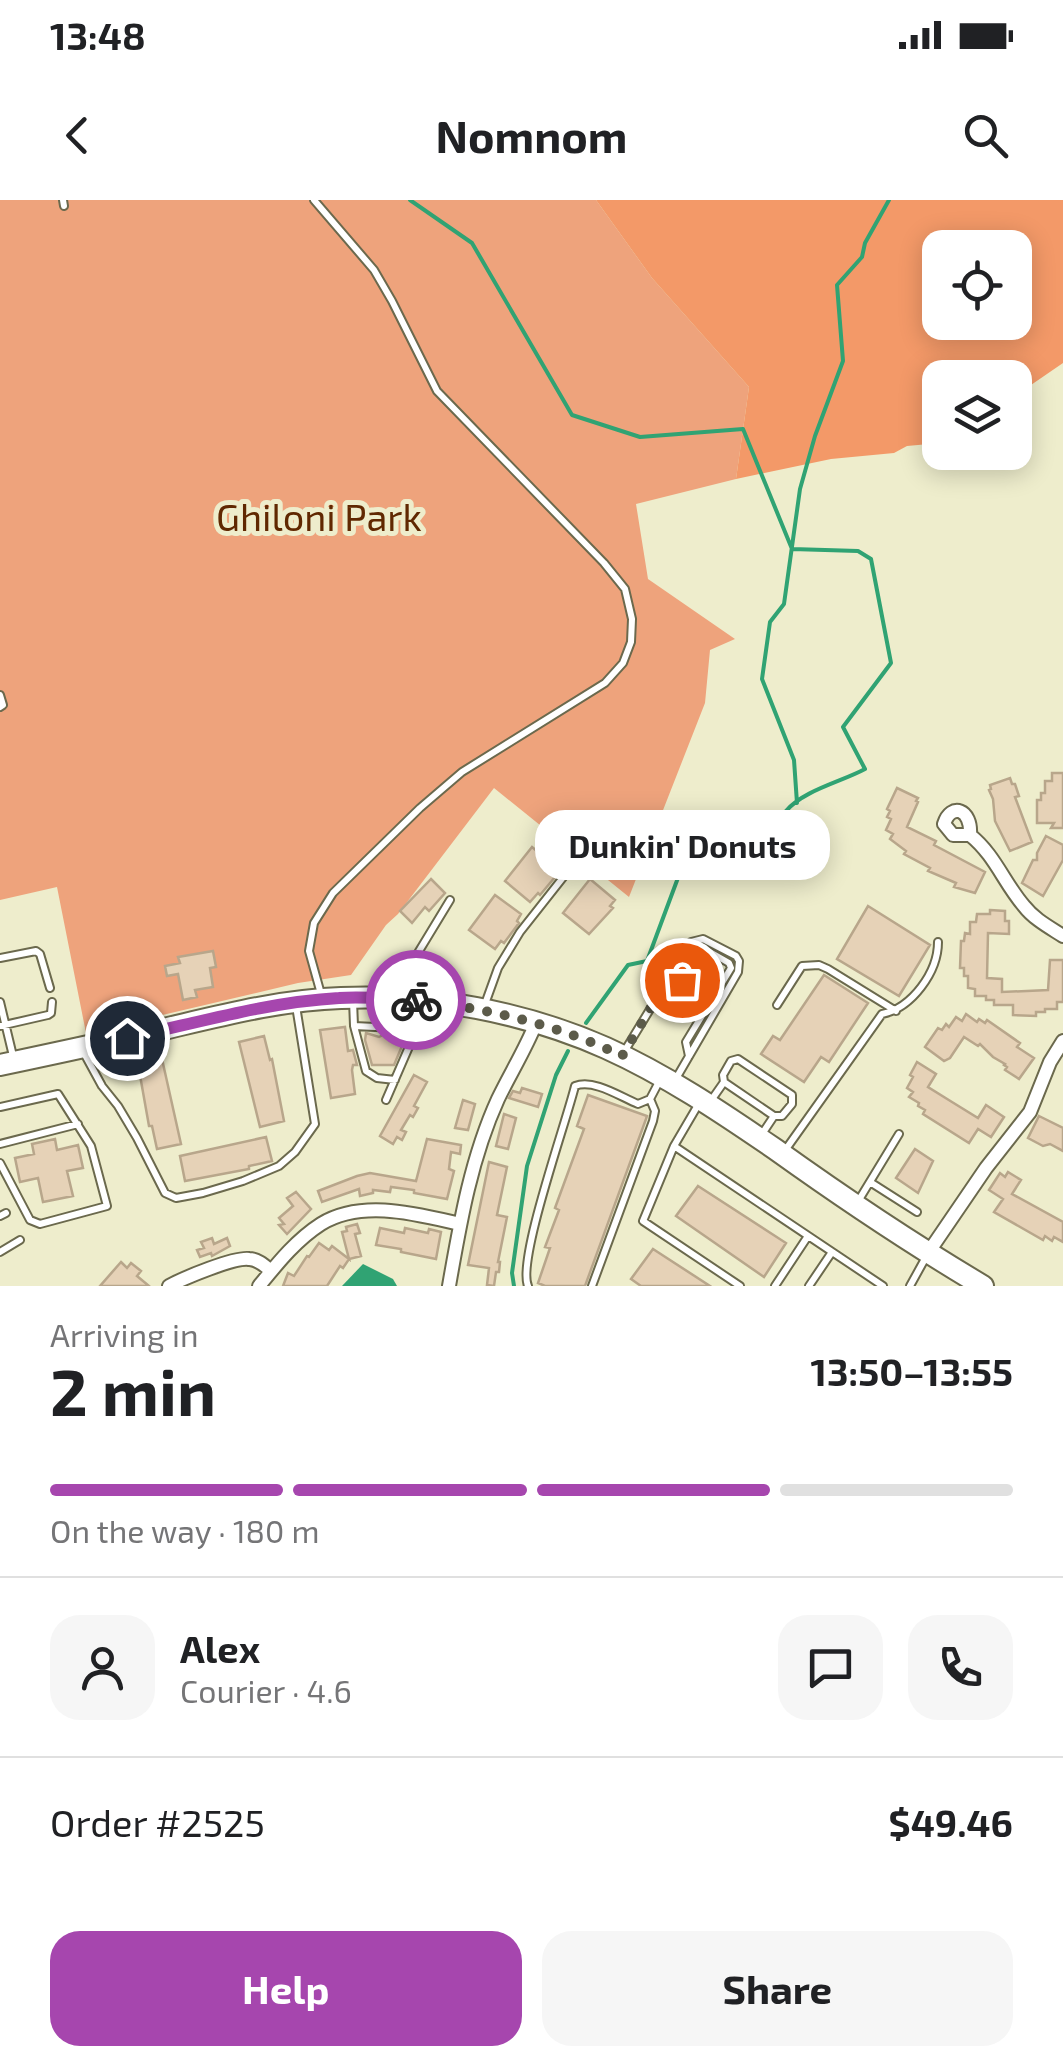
<!DOCTYPE html>
<meta charset="utf-8">
<style>
body{margin:0;font-family:"Exo 2",sans-serif;background:#f6f6f6;color:#202124;height:100vh;display:flex;flex-direction:column;font-size:38px;white-space:nowrap}
*{box-sizing:border-box;margin:0}
p{font-size:32px;color:#757577}
.icon{flex:none;width:55px;height:55px;fill:none;stroke:currentColor;stroke-width:2;stroke-linecap:round;stroke-linejoin:round}
.map{position:relative;height:1086px;overflow:hidden}
.details{display:flex;flex-direction:column;background:#fff;flex:1}
.details>*{flex:none}
.buttons{position:absolute;left:922px;top:30px;display:grid;gap:20px}
.buttons a{display:grid;place-items:center;width:110px;height:110px;border-radius:20px;background:#fff;box-shadow:0 5px 25px #0003;font-size:50px}
.pin{position:absolute;display:grid;place-items:center;width:85px;height:85px;color:#fff;margin:-42px;border:5px solid #fff;border-radius:50%;box-shadow:0 2px 10px #0007}
.courier{position:absolute;display:grid;place-items:center;width:100px;height:100px;margin:-50px;border:8px solid #a646ae;border-radius:50%;background:#fff;color:#222;box-shadow:0 2px 12px #0007}
.bubble{position:absolute;height:70px;border-radius:30px;background:#fff;box-shadow:0 5px 25px #0003;font-size:32px;font-weight:700;line-height:70px;text-align:center}
.summary em{font-style:normal;font-weight:700}
.summary div{display:flex;flex-direction:column-reverse}
.summary{display:flex;align-items:center;justify-content:space-between;height:170px;padding:0 50px}
h1{font-size:65px;font-weight:700;line-height:75px}
.bar{display:grid;grid-template-columns:repeat(4,1fr);gap:15px 10px;align-content:center;height:120px;padding:0 50px}
.bar i{height:12px;border-radius:8px;background:#e0e0e0}
.bar .on{background:#a646ae}
.bar p{grid-column:span 4}
.line{display:flex;align-items:center;gap:25px;padding:0 50px;border-top:2px solid #e0e0e0}
.line div{flex:1}
.round{display:grid;place-items:center;flex:none;width:105px;height:105px;border-radius:30px;background:#f6f6f6}
.action{display:flex;gap:20px;margin-top:auto;padding:20px 50px}
.action a{flex:1;height:115px;border-radius:30px;background:#a646ae;color:#fff;font-size:40px;font-weight:700;line-height:115px;text-align:center}
.action a+a{background:#f6f6f6;color:#202124}
.status{display:flex;justify-content:space-between;align-items:center;height:70px;padding:0 50px;background:#fff;direction:ltr}
.status svg{height:28px;fill:currentColor}
header{display:flex;justify-content:space-between;align-items:center;height:130px;padding:0 50px;background:#fff;font-size:45px;font-weight:700}
.map>svg:first-child{display:block}
.green{fill:#eea37c}
.forest{fill:#f39968;fill-rule:evenodd}
.water{fill:#30a373}
.lines{fill:none;stroke-linecap:round;stroke-linejoin:round}
.stream{stroke:#30a373;stroke-width:4}
.building{fill:#e6d2b7;stroke:#b8a68b;stroke-width:2.5}
.lane-casing{stroke:#6b694d;stroke-width:10}
.street-casing{stroke:#6b694d;stroke-width:16}
.primary-casing{stroke:#6b694d;stroke-width:24}
.lane{stroke:#fff;stroke-width:6}
.street{stroke:#fff;stroke-width:12}
.primary{stroke:#fff;stroke-width:20}
.done{stroke:#5c5b4a;stroke-width:10;stroke-dasharray:0 18}
.route{stroke:#a646ae;stroke-width:12}
.labels{text-anchor:middle;dominant-baseline:central;stroke-width:10;stroke-linejoin:round;paint-order:stroke}
.park-label{font-size:38px;fill:#602801;stroke:#eeedcc}
</style>
<div class="status"><b>13:48</b><svg viewBox="0 0 49 12"><path d="M0 12V9h3v3zM5 12V6h3v6zM10 12V3h3v9zM15 12V0h3v12zM26 1h20v11H26zM47 4h2v5h-2z"/></svg></div>
<header><svg class="icon" aria-label="back" viewBox="0 0 24 24"><path d="M15 5l-7 7 7 7"/></svg>Nomnom<svg class="icon" aria-label="search" viewBox="0 0 24 24"><circle cx="10" cy="10" r="6"/><path d="M15 15l6 6"/></svg></header>
<div class="map">
<svg width="1063" height="1086" viewBox="0 0 1063 1086">
<rect width="100%" height="100%" fill="#eeedcc"/>
<path class="green" d="M 0,0 L 596,0 L 652,78 L 749,187 L 736,279 L 636,304 L 648,379 L 735,439 L 710,450 L 705,503 L 629,697 L 494,588 L 398,714 L 386,725 L 351,775 L 298,783 L 86,833 L 57,687 L 0,700 Z"/>
<path class="forest" d="M 596,0 L 1063,0 L 1063,163 L 1015,196 L 1015,178 L 940,178 L 940,243 L 907,246 L 894,253 L 831,259 L 736,279 L 749,187 L 652,78 ZM 940,48 L 1015,48 L 1015,122 L 940,122 Z"/>
<path class="water" d="M 363,1064 L 393,1079 L 397,1086 L 342,1086 Z"/>
<g class="lines">
<path class="stream" d="M 410,0 L 472,43 L 572,215 L 640,237 L 743,229 L 792,349 L 858,351 L 871,359 L 891,463 L 843,527 L 865,569 C 841,582 804,590 786,611 C 779,620 776,638 772,649 L 732,664 L 685,659 L 647,761 L 628,765 L 586,823
M 797,603 L 794,560 L 762,479 L 770,422 L 784,404 L 800,289 L 815,236 L 843,161 L 837,85 L 862,57 L 865,43 L 889,0
M 514,1086 L 512,1073 L 527,966 L 556,875 L 568,851"/>
</g>
<path class="building" d="M 1052,573 L 1063,573 L 1063,628 L 1051,628 L 1054,623 L 1037,623 L 1037,600 L 1041,600 L 1041,593 L 1045,593 L 1045,581 L 1052,581 Z
M 1010,578 L 1012,584 L 1015,584 L 1019,596 L 1015,597 L 1032,642 L 1010,651 L 995,621 L 993,599 L 989,590 L 991,589 L 990,585 Z
M 897,588 L 918,598 L 916,601 L 918,602 L 907,627 L 936,641 L 934,645 L 985,672 L 975,693 L 954,687 L 956,683 L 928,671 L 930,668 L 904,654 L 906,651 L 890,639 L 893,634 L 886,630 L 891,619 L 887,617 L 890,611 L 887,609 Z
M 1046,636 L 1063,645 L 1063,660 L 1043,696 L 1022,683 L 1033,660 L 1037,660 L 1037,653 Z
M 532,647 L 557,668 L 552,674 L 555,677 L 540,695 L 538,693 L 530,702 L 505,681 Z
M 431,679 L 445,693 L 429,711 L 425,707 L 412,723 L 400,711 Z
M 590,679 L 615,700 L 610,706 L 613,708 L 589,734 L 563,713 Z
M 495,695 L 521,714 L 517,721 L 519,723 L 504,743 L 501,741 L 495,749 L 469,730 Z
M 868,706 L 930,745 L 899,796 L 837,759 Z
M 990,710 L 1005,711 L 1005,721 L 1009,721 L 1009,734 L 988,733 L 987,778 L 1002,779 L 1002,792 L 1048,790 L 1050,760 L 1063,760 L 1063,802 L 1057,802 L 1057,809 L 1045,809 L 1045,812 L 1036,812 L 1036,816 L 1013,815 L 1013,805 L 994,805 L 994,800 L 986,800 L 986,796 L 975,796 L 975,789 L 968,788 L 968,776 L 964,776 L 964,768 L 960,768 L 961,741 L 964,741 L 965,733 L 970,734 L 970,722 L 976,722 L 977,714 L 990,714 Z
M 213,751 L 216,767 L 210,768 L 213,787 L 195,790 L 197,797 L 183,800 L 178,774 L 167,776 L 165,766 L 180,763 L 178,757 Z
M 703,760 L 721,771 L 695,814 L 679,806 L 676,802 Z
M 824,775 L 868,803 L 829,862 L 821,857 L 804,882 L 761,854 L 773,836 L 780,840 Z
M 966,814 L 977,822 L 979,819 L 985,823 L 987,820 L 1020,843 L 1017,847 L 1034,858 L 1019,879 L 1005,870 L 1007,867 L 1004,865 L 1005,864 L 993,857 L 980,844 L 978,846 L 964,837 L 950,858 L 944,861 L 925,847 L 938,828 L 942,830 L 946,824 L 949,827 L 956,817 L 962,821 Z
M 345,827 L 348,851 L 353,850 L 357,865 L 353,865 L 352,870 L 355,894 L 331,898 L 320,830 Z
M 366,833 L 379,837 L 385,834 L 390,837 L 401,835 L 402,846 L 394,865 L 372,865 L 365,840 Z
M 264,836 L 270,860 L 272,859 L 284,921 L 260,927 L 239,842 Z
M 162,859 L 181,944 L 157,949 L 152,926 L 149,926 L 138,864 Z
M 917,862 L 936,874 L 928,887 L 952,902 L 978,918 L 986,905 L 1004,917 L 991,937 L 978,929 L 969,943 L 923,914 L 925,910 L 918,906 L 919,903 L 909,897 L 913,892 L 907,888 L 913,877 L 910,875 Z
M 414,875 L 427,882 L 414,906 L 418,908 L 413,917 L 410,915 L 401,930 L 406,932 L 402,940 L 397,937 L 393,944 L 380,936 Z
M 522,888 L 542,894 L 538,907 L 509,898 L 513,891 L 520,893 Z
M 588,895 L 647,916 L 646,919 L 585,1086 L 545,1086 L 538,1083 L 550,1048 L 545,1047 L 559,1010 L 555,1008 L 584,929 L 577,926 Z
M 463,900 L 475,904 L 468,930 L 455,928 Z
M 504,914 L 516,918 L 508,949 L 496,946 Z
M 1039,916 L 1063,928 L 1063,951 L 1050,944 L 1043,946 L 1028,938 Z
M 266,937 L 272,961 L 249,966 L 249,969 L 185,981 L 180,956 Z
M 55,939 L 57,950 L 78,945 L 83,968 L 67,971 L 73,996 L 43,1002 L 38,978 L 20,982 L 15,958 L 34,954 L 32,944 Z
M 427,939 L 461,945 L 460,954 L 451,952 L 449,969 L 454,971 L 447,999 L 414,993 L 414,990 L 391,987 L 390,992 L 373,990 L 373,993 L 360,996 L 359,989 L 322,1002 L 318,991 L 357,976 L 370,973 L 416,981 Z
M 915,949 L 933,961 L 918,993 L 896,978 Z
M 489,962 L 507,967 L 497,1015 L 507,1017 L 498,1062 L 500,1062 L 499,1072 L 496,1072 L 494,1086 L 487,1085 L 489,1068 L 468,1065 Z
M 1008,972 L 1021,980 L 1012,994 L 1063,1022 L 1063,1042 L 1054,1037 L 1052,1041 L 1045,1036 L 1043,1040 L 994,1012 L 1003,999 L 989,990 L 1000,973 L 1005,977 Z
M 698,986 L 786,1043 L 764,1077 L 676,1016 Z
M 296,992 L 311,1009 L 287,1034 L 279,1025 L 284,1024 L 279,1018 L 293,1006 L 287,998 Z
M 357,1024 L 360,1033 L 355,1034 L 361,1056 L 349,1059 L 343,1068 L 340,1066 L 327,1086 L 283,1086 L 288,1073 L 294,1076 L 307,1056 L 309,1057 L 319,1043 L 329,1050 L 332,1046 L 349,1059 L 342,1032 L 347,1031 L 346,1027 Z
M 380,1028 L 404,1033 L 405,1028 L 428,1033 L 429,1029 L 441,1032 L 436,1059 L 401,1052 L 401,1049 L 376,1045 Z
M 212,1038 L 214,1044 L 227,1038 L 230,1046 L 212,1056 L 211,1053 L 200,1057 L 197,1050 L 204,1048 L 201,1042 Z
M 653,1049 L 710,1086 L 641,1086 L 631,1079 Z
M 121,1062 L 127,1068 L 131,1063 L 141,1071 L 137,1076 L 149,1086 L 100,1086 Z"/>
<g class="lines">
<defs>
<path id="lane" d="M 63,0 L 64,6
M 314,0 L 374,70 L 392,101 L 437,191 L 604,363 L 625,389 L 632,419 L 631,442 L 623,463 L 605,483 L 462,572 L 420,608 L 333,693 L 314,723 L 309,751 L 321,794
M 0,495 L 3,505 L 0,507
M 0,758 L 36,751 L 40,754 L 50,788
M 397,794 L 413,761 L 450,700
M 353,800 L 354,826 L 366,871 L 377,878 L 395,880
M 656,801 L 671,797 L 700,752 L 708,751 L 729,763 L 731,768 L 686,842 L 689,856
M 0,802 L 13,856
M 485,804 L 498,768 L 520,732 L 565,675
M 777,805 L 802,766 L 819,765 L 828,769 L 896,811
M 0,826 L 48,815 L 51,813 L 52,802
M 354,826 L 418,829
M 624,852 L 691,742 L 703,739 L 736,756 L 739,761 L 738,772 L 674,882
M 84,853 L 102,886 L 118,906 L 137,938 L 165,993 L 176,998 L 203,993 L 243,981 L 279,966 L 295,952 L 315,924 L 296,806
M 724,882 L 774,916
M 386,900 L 428,803
M 710,902 L 724,882 L 723,875 L 731,861 L 738,859 L 792,895 L 792,904 L 782,916 L 774,916 L 760,937
M 698,905 L 674,946 L 643,1021 L 740,1086
M 0,907 L 58,894 L 91,946 L 107,1006 L 40,1024 L 30,1020 L 0,963
M 0,944 L 78,924
M 674,946 L 883,1086
M 786,949 L 882,814 C 912,808 938,772 938,742
M 870,982 L 917,1012
M 857,1003 L 899,934
M 0,1016 L 6,1013
M 0,1052 L 20,1040
M 528,1086 C 517,1060 566,923 575,886 C 594,879 619,896 638,904 L 650,899 L 661,878
M 592,1086 L 653,921 L 655,911 L 650,899
M 775,1086 L 808,1036
M 809,1086 L 832,1052
M 910,1086 L 926,1057"/>
<path id="street" d="M 970,635 L 953,635 L 944,624 C 951,602 972,609 970,635 C 995,655 1004,683 1024,706 C 1034,719 1049,727 1063,736
M 928,1053 L 986,968 L 1030,912 L 1050,862 L 1063,841
M 169,1086 C 184,1078 234,1057 249,1059 C 258,1059 265,1066 271,1071
M 259,1086 C 277,1064 296,1040 321,1024 C 362,999 416,1014 460,1024
M 449,1086 C 460,1023 471,958 498,899 C 510,874 525,850 536,823"/>
<path id="primary" d="M 0,865 C 52,854 104,843 155,831 C 216,817 278,800 341,798 C 430,794 525,812 606,848 C 666,875 721,912 775,949 C 842,997 912,1044 983,1086"/>
</defs>
<use href="#lane" class="lane-casing"/>
<use href="#street" class="street-casing"/>
<use href="#primary" class="primary-casing"/>
<use href="#lane" class="lane"/>
<use href="#street" class="street"/>
<use href="#primary" class="primary"/>
</g>
<g class="lines">
<path class="done" d="M 416,800 C 487,809 557,824 622,856 L 655,801 L 672,797 L 682,780"/>
<path class="route" d="M 127,838 C 197,823 267,802 339,798 C 364,796 390,799 416,800"/>
</g>
<g class="labels">
<g class="park-label">
<text x="319" y="316">Ghiloni Park</text>
</g>
</g>
</svg>
<div class="buttons">
<a><svg class="icon" aria-label="locate" viewBox="0 0 24 24"><circle cx="12" cy="12" r="6"/><path d="M12 2v4M12 18v4M2 12h4M18 12h4"/></svg></a>
<a><svg class="icon" aria-label="layers" viewBox="0 0 24 24"><path d="M12 4l9 5-9 5-9-5zM3 14l9 5 9-5"/></svg></a>
</div>
<div class="pin" style="left:682px;top:780px;background:#ea580c"><svg class="icon" aria-label="bag" viewBox="0 0 24 24"><path d="M5 8h14l-1 12H6zM9 8a3 3 0 0 1 6 0"/></svg></div>
<div class="pin" style="left:127px;top:838px;background:#1f2937"><svg class="icon" aria-label="home" viewBox="0 0 24 24"><path d="M3 11l9-7 9 7M6 9v11h12V9"/></svg></div>
<div class="courier" style="left:416px;top:800px"><svg class="icon" aria-label="bike" viewBox="0 0 24 24"><circle cx="6" cy="16" r="4"/><circle cx="18" cy="16" r="4"/><path d="M6 16l4-8h5l3 8M10 8l3 8H6M13 5h3"/></svg></div>
<div class="bubble" style="left:535px;top:610px;width:295px">Dunkin' Donuts</div>
</div>
<section class="details">
<div class="summary"><div><h1>2 min</h1><p>Arriving in</p></div><em>13:50–13:55</em></div>
<div class="bar"><i class="on"></i><i class="on"></i><i class="on"></i><i></i><p>On the way · 180 m</p></div>
<div class="line" style="height:180px"><a class="round"><svg class="icon" aria-label="person" viewBox="0 0 24 24"><circle cx="12" cy="8" r="4"/><path d="M4 21q1-7 8-7t8 7"/></svg></a><div><b>Alex</b><p>Courier · 4.6</p></div><a class="round"><svg class="icon" aria-label="chat" viewBox="0 0 24 24"><path d="M4 5h16v11H9l-5 4z"/></svg></a><a class="round"><svg class="icon" aria-label="phone" viewBox="0 0 24 24"><path d="M5 4h4l2 5-3 2q2 4 5 5l2-3 5 2v4C11 20 4 13 5 4z"/></svg></a></div>
<div class="line" style="height:130px"><div>Order #2525</div><b>$49.46</b></div>
<div class="action"><a>Help</a><a>Share</a></div>
</section>
